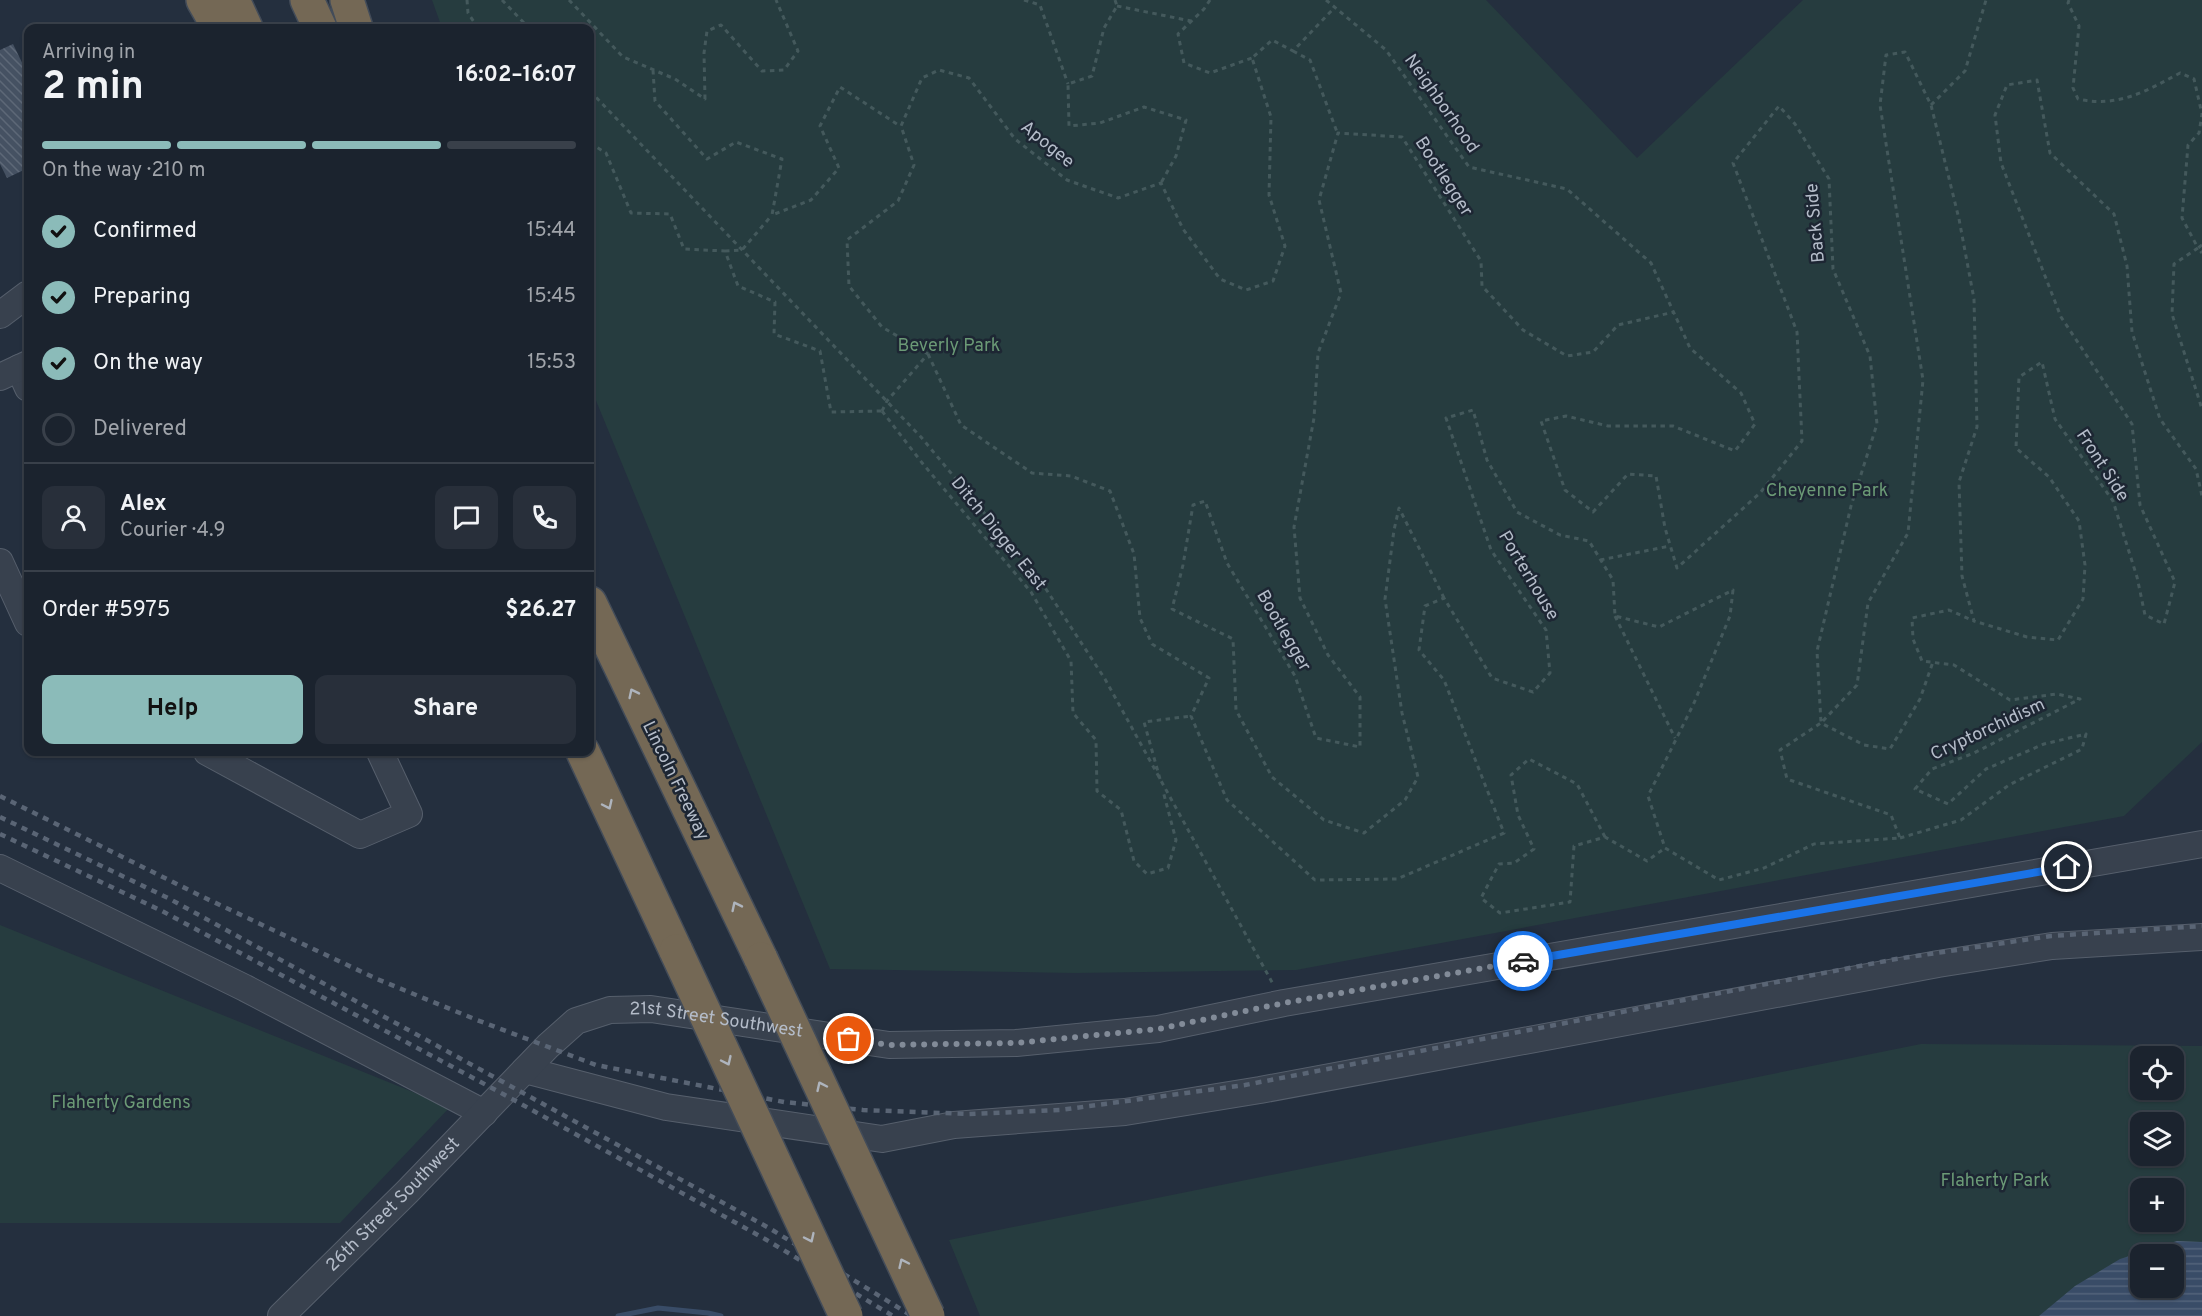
<!DOCTYPE html>
<meta charset="utf-8">
<style>
body{margin:0;font-family:Overpass,sans-serif;background:#282f3a;color:#f1f3f6;height:100vh;display:flex;flex-direction:column;font-size:22px;white-space:nowrap}
*{box-sizing:border-box;margin:0}
p{font-size:20px;color:#a0a4aa}
.icon{flex:none;width:33px;height:33px;fill:none;stroke:currentColor;stroke-width:2;stroke-linecap:round;stroke-linejoin:round}
.map{position:relative;flex:1;overflow:hidden}
.side{position:absolute;left:24px;top:24px;width:570px;height:732px;display:flex;flex-direction:column;background:#1b232e;border-radius:12px;box-shadow:0 2px 4px #0004,0 0 0 2px #39404a}
.side>*{flex:none}
.controls{position:absolute;left:2130px;top:1046px;display:grid;gap:12px}
.controls a{display:grid;place-items:center;width:54px;height:54px;border-radius:12px;background:#1b232e;box-shadow:0 2px 4px #0004,0 0 0 2px #39404a;font-size:30px}
.pin{position:absolute;display:grid;place-items:center;width:51px;height:51px;color:#fff;margin:-26px;border:3px solid #fff;border-radius:50%;box-shadow:0 2px 6px #0007}
.courier{position:absolute;display:grid;place-items:center;width:60px;height:60px;margin:-30px;border:4px solid #1a73e8;border-radius:50%;background:#fff;color:#222;box-shadow:0 2px 8px #0007}
.headline em{font-style:normal;font-weight:700}
.headline div{display:flex;flex-direction:column-reverse}
.headline{display:flex;align-items:center;justify-content:space-between;height:102px;padding:0 18px}
h1{font-size:39px;font-weight:700;line-height:45px}
.bar{display:grid;grid-template-columns:repeat(4,1fr);gap:9px 6px;align-content:center;height:72px;padding:0 18px}
.bar i{height:8px;border-radius:4px;background:#39404a}
.bar .selected{background:#8bbbb9}
.bar p{grid-column:span 4}
.line{display:flex;align-items:center;gap:15px;padding:0 18px;border-top:2px solid #39404a}
.line div{flex:1}
.round{display:grid;place-items:center;flex:none;width:63px;height:63px;border-radius:12px;background:#282f3a}
ol{padding:0 18px;list-style:none}
li{display:flex;align-items:center;gap:18px;height:66px}
li p{margin-inline-start:auto}
li .icon{padding:6px;border-radius:50%;background:#8bbbb9;color:#111;stroke-width:4}
li:last-child{color:#a0a4aa}
li i{width:33px;height:33px;border:3px solid #39404a;border-radius:50%}
.cta{display:flex;gap:12px;margin-top:auto;padding:12px 18px}
.cta a{flex:1;height:69px;border-radius:12px;background:#8bbbb9;color:#111;font-size:24px;font-weight:700;line-height:69px;text-align:center}
.cta a+a{background:#282f3a;color:#f1f3f6}
.map>svg:first-child{display:block}
.green{fill:#263c3f;fill-rule:evenodd}
.water{fill:url(#water-rules);fill-rule:evenodd}
.lines{fill:none;stroke-linecap:round;stroke-linejoin:round}
.stream{stroke:#394c67;stroke-width:5}
.building{fill:url(#building-back-hatch)}
.minor-casing{stroke:#565f6c;stroke-width:28}
.highway-casing{stroke:#434c59;stroke-width:36}
.path{stroke:#44595c;stroke-width:3;stroke-dasharray:4.5 4.5;stroke-linecap:butt}
.minor{stroke:#38414e;stroke-width:26}
.highway{stroke:#746855;stroke-width:33}
.rail{stroke:#5a6575;stroke-width:4.5;stroke-dasharray:6 6;stroke-linecap:butt}
.highway-bridge-casing{stroke:#434c59;stroke-width:36;stroke-linecap:butt}
.highway-bridge{stroke:#746855;stroke-width:33}
.oneway{stroke:#aeb4bd}
.done{stroke:#828b98;stroke-width:6;stroke-dasharray:0 10.8}
.route{stroke:#1a73e8;stroke-width:8}
.labels{text-anchor:middle;dominant-baseline:central;stroke-width:5;stroke-linejoin:round;paint-order:stroke}
.street-label{font-size:18px;fill:#b4bcc9;stroke:#1d2633}
.park-label{font-size:18px;fill:#6b9a76;stroke:#1d2633}
</style>
<div class="map">
<svg width="2202" height="1316" viewBox="0 0 2202 1316">
<defs>
<pattern id="water-rules" width="6" height="5" patternUnits="userSpaceOnUse" patternTransform="scale(1.5)"><rect width="6" height="5" fill="#394c67"/><path d="M0 2.5h6" fill="none" stroke="#53647b"/></pattern>
<pattern id="building-back-hatch" width="6" height="6" patternUnits="userSpaceOnUse" patternTransform="scale(1.5)"><rect width="6" height="6" fill="#455162"/><path d="M-1 5l2 2M0 0l6 6M5-1l2 2" fill="none" stroke="#5d6877"/></pattern>
</defs>
<rect width="100%" height="100%" fill="#242f3e"/>
<path class="green" d="M 432,0 L 1486,0 L 1637,158 L 1803,0 L 2202,0 L 2202,742 L 2124,816 L 1296,970 L 1075,973 L 830,969 L 590,386 L 590,28 L 442,28 Z
M 0,925 L 450,1107 L 340,1223 L 0,1223 Z
M 1921,1044 L 2202,1046 L 2202,1316 L 980,1316 L 949,1240 ZM 2140,1056 L 2174,1056 L 2174,1089 L 2140,1089 ZM 2140,1122 L 2174,1122 L 2174,1155 L 2140,1155 ZM 2140,1188 L 2174,1188 L 2174,1221 L 2140,1221 ZM 2140,1254 L 2174,1254 L 2174,1287 L 2140,1287 Z"/>
<path class="water" d="M 2177,1241 L 2202,1242 L 2202,1316 L 2039,1316 L 2075,1286 L 2120,1259 ZM 2140,1254 L 2174,1254 L 2174,1287 L 2140,1287 Z"/>
<g class="lines">
<path class="stream" d="M 618,1316 L 658,1308 L 708,1313 L 721,1316"/>
</g>
<path class="building" d="M 13,44 L 28,75 L 28,168 L 7,178 L 0,164 L 0,50 Z"/>
<g class="lines">
<defs>
<g id="minor">
<path d="M 0,315 L 28,294"/>
<path d="M 19,368 L 28,388"/>
<path d="M 0,377 L 28,364"/>
<path d="M 0,562 L 28,623"/>
<path d="M 207,752 L 360,835 L 409,814 L 380,752"/>
<path d="M 0,868 L 245,988 L 484,1113"/>
<path d="M 525,1070 L 666,1107 L 882,1139 L 954,1125 L 1125,1112 L 1260,1090 L 1938,964 L 2052,946 L 2202,937"/>
<path id="s1" d="M 281,1316 L 407,1192 L 548,1046 L 576,1021 L 610,1010 L 651,1009 L 889,1045 L 1016,1043 L 1158,1029 L 1284,1003 L 2202,844"/>
</g>
<path id="highway" d="M 203,0 L 219,28
M 233,0 L 246,28
M 307,0 L 320,28
M 347,0 L 356,28
M 590,603 L 761,959
M 583,752 L 676,951"/>
</defs>
<use href="#minor" class="minor-casing"/>
<use href="#highway" class="highway-casing"/>
<path class="path" d="M 467,0 L 468,13 L 478,28
M 502,0 L 529,28
M 569,0 L 623,57 L 675,79 L 705,99 L 704,53 L 707,31 L 721,25 L 762,71 L 784,70 L 798,51 L 776,0
M 1024,0 L 1040,5 L 1068,84
M 1115,0 L 1117,6 L 1104,28 L 1092,76 L 1068,84 L 1069,126 L 1100,123 L 1144,107 L 1186,120 L 1176,156 L 1161,183
M 1210,0 L 1204,9 L 1178,34 L 1184,63 L 1210,73 L 1252,58
M 1326,0 L 1386,50 L 1469,167 L 1567,189 L 1651,263 L 1690,348 L 1741,393 L 1755,424 L 1735,451 L 1673,426 L 1608,426 L 1566,416 L 1541,421 L 1565,490 L 1593,512 L 1628,474 L 1656,476 L 1665,528 L 1677,568 L 1760,493 L 1802,441 L 1797,332 L 1733,163 L 1779,106 L 1795,124 L 1829,179 L 1833,269 L 1870,356 L 1877,424 L 1851,506 L 1817,651 L 1821,723 L 1857,685 L 1868,603 L 1908,533 L 1923,380 L 1880,105 L 1886,55 L 1905,52 L 1931,105 L 1959,219 L 1974,299 L 1977,427 L 1959,482 L 1962,576 L 1974,621 L 2027,637 L 2058,640 L 2083,599 L 2085,565 L 2079,521 L 2049,477 L 2016,448 L 2019,377 L 2042,362 L 2055,419 L 2113,501 L 2137,577 L 2145,615 L 2164,624 L 2175,582 L 2140,505 L 2132,424 L 2061,317 L 2001,163 L 1995,115 L 2007,85 L 2037,80 L 2050,153 L 2114,214 L 2127,266 L 2132,332 L 2160,419 L 2196,469 L 2202,496
M 2069,0 L 2068,3 L 2079,26 L 2073,88 L 2078,99 C 2118,108 2146,91 2180,73 L 2194,79 L 2202,114 L 2199,133 L 2188,145 L 2182,218 L 2198,248 L 2174,264 L 2172,314 L 2202,409
M 1117,6 L 1191,21
M 1293,51 L 1310,60 L 1337,132
M 653,70 L 655,101 L 707,159 L 736,142 L 782,159 L 772,215 L 811,200 L 839,168 L 820,126 L 840,87 L 900,126
M 590,91 L 921,437 L 1040,580 L 1105,679 L 1273,984
M 1931,105 L 1965,71 L 1986,0
M 590,143 L 606,153 L 631,213 L 670,214 L 684,249 L 725,251 L 738,286 L 775,302 L 774,334 L 820,351 L 831,412 L 882,411
M 2202,245 L 2198,248 L 2202,253
M 725,251 L 742,250 L 772,215
M 928,354 L 961,425 L 1032,473 L 1071,476 L 1110,491 L 1134,554 L 1140,618 L 1152,644 L 1209,678 L 1191,716 L 1227,800 L 1315,880 L 1397,879 L 1504,833 L 1444,680 L 1419,650 L 1425,606 L 1444,598 L 1492,678 L 1533,692 L 1550,673 L 1546,630 L 1491,550 L 1446,418 L 1473,410 L 1487,460 L 1517,512 L 1560,535 L 1589,541 L 1613,580 L 1615,616 L 1659,627 L 1733,590 L 1730,616 L 1694,703 L 1648,796 L 1665,848 L 1719,880 L 1764,868 L 1814,844 L 1900,838 L 1891,815 L 1787,779 L 1780,750 L 1821,723 L 1864,745 L 1890,749 L 1920,699 L 1933,662
M 928,354 L 882,327 L 849,286 L 847,240 L 898,201 L 914,165 L 901,126 L 922,78 L 939,70 L 969,78 L 1015,139 L 1067,180 L 1118,198 L 1161,183 L 1183,229 L 1220,279 L 1246,290 L 1273,281 L 1285,246 L 1269,195 L 1271,117 L 1252,58 L 1272,40 L 1293,51 L 1335,7
M 882,411 L 923,464 L 1031,592 L 1071,661 L 1073,713 L 1096,740 L 1097,791 L 1121,810 L 1134,861 L 1147,874 L 1168,868 L 1176,840 L 1163,791
M 882,411 L 887,401 L 928,354
M 1600,560 L 1670,546
M 1444,598 L 1399,508 L 1394,530 L 1385,599 L 1402,713 L 1418,777 L 1405,800 L 1364,833 L 1324,820 L 1272,777 L 1236,710 L 1233,639 L 1172,609 L 1183,565 L 1193,505 L 1205,501 L 1227,563 L 1295,676 L 1316,738 L 1360,747 L 1360,697 L 1328,655 L 1300,598 L 1294,527 L 1314,418 L 1318,353 L 1341,293 L 1319,200 L 1338,133 L 1402,137 L 1481,261 L 1482,286 L 1523,330 L 1567,356 L 1593,352 L 1618,325 L 1674,312
M 1615,616 L 1675,738
M 1160,779 L 1144,722 L 1191,716
M 1605,837 L 1577,784 L 1529,759 L 1511,775 L 1518,815 L 1534,849 L 1514,863 L 1499,864 L 1481,898 L 1500,913 L 1570,902 L 1574,846 L 1605,837 L 1647,861 L 1665,848
M 1900,838 L 1961,820 L 2009,785 L 2082,749 L 2086,734 L 2044,744 L 1986,769 L 1948,804 L 1915,789 L 1932,769 L 1974,753 L 2080,699 L 2057,694 L 2010,700 L 1954,665 L 1922,661 L 1913,639 L 1912,618 L 1949,610 L 1974,621"/>
<use href="#minor" class="minor"/>
<use href="#highway" class="highway"/>
<path class="rail" d="M 0,796 L 203,897 L 377,979 L 477,1020 L 596,1065 L 784,1102 L 863,1110 L 969,1114 L 1060,1110 L 1245,1085 L 1896,959 L 2051,936 L 2202,926
M 0,817 L 168,898 L 769,1228 L 912,1316
M 0,834 L 162,911 L 503,1094 L 765,1239 L 893,1316"/>
<defs>
<path id="highway-bridge" d="M 676,951 L 846,1316
M 761,959 L 928,1316"/>
</defs>
<use href="#highway-bridge" class="highway-bridge-casing"/>
<use href="#highway-bridge" class="highway-bridge"/>
</g>
<defs><path id="oneway-chevron" d="M-2-3.5L2.5 0L-2 3.5" fill="none" stroke-width="1.6" stroke-linecap="round" stroke-linejoin="round" transform="scale(1.5)"/></defs>
<g class="oneway">
<use href="#oneway-chevron" transform="translate(633 693) rotate(-116)"/>
<use href="#oneway-chevron" transform="translate(608 805) rotate(65)"/>
<use href="#oneway-chevron" transform="translate(736 906) rotate(-116)"/>
<use href="#oneway-chevron" transform="translate(727 1061) rotate(65)"/>
<use href="#oneway-chevron" transform="translate(821 1086) rotate(-115)"/>
<use href="#oneway-chevron" transform="translate(810 1238) rotate(65)"/>
<use href="#oneway-chevron" transform="translate(903 1263) rotate(-115)"/>
</g>
<g class="lines">
<path class="done" d="M 849,1039 L 889,1045 L 1016,1043 L 1158,1029 L 1284,1003 L 1523,961"/>
<path class="route" d="M 1523,961 L 2067,867"/>
</g>
<g class="labels">
<g class="street-label">
<text transform="translate(1441 104) rotate(55)">Neighborhood</text>
<text transform="translate(1047 145) rotate(39)">Apogee</text>
<text transform="translate(1443 177) rotate(57)">Bootlegger</text>
<text transform="translate(1816 223) rotate(-95)">Back Side</text>
<text transform="translate(2102 466) rotate(57)">Front Side</text>
<text transform="translate(998 534) rotate(51)">Ditch Digger East</text>
<text transform="translate(1528 576) rotate(59)">Porterhouse</text>
<text transform="translate(1283 631) rotate(60)">Bootlegger</text>
<text transform="translate(1988 730) rotate(-25)">Cryptorchidism</text>
<text transform="translate(675 781) rotate(64)">Lincoln Freeway</text>
<text stroke="none"><textPath href="#s1" startOffset="560">21st Street Southwest</textPath></text>
<text stroke="none"><textPath href="#s1" startOffset="158">26th Street Southwest</textPath></text>
</g>
<g class="park-label">
<text x="949" y="346">Beverly Park</text>
<text x="1827" y="491">Cheyenne Park</text>
<text x="121" y="1103">Flaherty Gardens</text>
<text x="1995" y="1181">Flaherty Park</text>
</g>
</g>
</svg>
<div class="controls">
<a><svg class="icon" aria-label="locate" viewBox="0 0 24 24"><circle cx="12" cy="12" r="6"/><path d="M12 2v4M12 18v4M2 12h4M18 12h4"/></svg></a>
<a><svg class="icon" aria-label="layers" viewBox="0 0 24 24"><path d="M12 4l9 5-9 5-9-5zM3 14l9 5 9-5"/></svg></a>
<a>+</a>
<a>−</a>
</div>
<div class="pin" style="left:849px;top:1039px;background:#ea580c"><svg class="icon" aria-label="bag" viewBox="0 0 24 24"><path d="M5 8h14l-1 12H6zM9 8a3 3 0 0 1 6 0"/></svg></div>
<div class="pin" style="left:2067px;top:867px;background:#1f2937"><svg class="icon" aria-label="home" viewBox="0 0 24 24"><path d="M3 11l9-7 9 7M6 9v11h12V9"/></svg></div>
<div class="courier" style="left:1523px;top:961px"><svg class="icon" aria-label="car" viewBox="0 0 24 24"><path d="M5 17H2v-5l4-1 3-4h7l3 4 3 1v5h-3M9 17h6M6 11h13"/><circle cx="7" cy="17" r="2"/><circle cx="17" cy="17" r="2"/></svg></div>
<section class="side">
<div class="headline"><div><h1>2 min</h1><p>Arriving in</p></div><em>16:02–16:07</em></div>
<div class="bar"><i class="selected"></i><i class="selected"></i><i class="selected"></i><i></i><p>On the way · 210 m</p></div>
<ol>
<li><svg class="icon" aria-label="check" viewBox="0 0 24 24"><path d="M5 12l5 5 9-10"/></svg>Confirmed<p>15:44</p></li>
<li><svg class="icon" aria-label="check" viewBox="0 0 24 24"><path d="M5 12l5 5 9-10"/></svg>Preparing<p>15:45</p></li>
<li><svg class="icon" aria-label="check" viewBox="0 0 24 24"><path d="M5 12l5 5 9-10"/></svg>On the way<p>15:53</p></li>
<li><i></i>Delivered</li>
</ol>
<div class="line" style="height:108px"><a class="round"><svg class="icon" aria-label="person" viewBox="0 0 24 24"><circle cx="12" cy="8" r="4"/><path d="M4 21q1-7 8-7t8 7"/></svg></a><div><b>Alex</b><p>Courier · 4.9</p></div><a class="round"><svg class="icon" aria-label="chat" viewBox="0 0 24 24"><path d="M4 5h16v11H9l-5 4z"/></svg></a><a class="round"><svg class="icon" aria-label="phone" viewBox="0 0 24 24"><path d="M5 4h4l2 5-3 2q2 4 5 5l2-3 5 2v4C11 20 4 13 5 4z"/></svg></a></div>
<div class="line" style="height:78px"><div>Order #5975</div><b>$26.27</b></div>
<div class="cta"><a>Help</a><a>Share</a></div>
</section>
</div>
